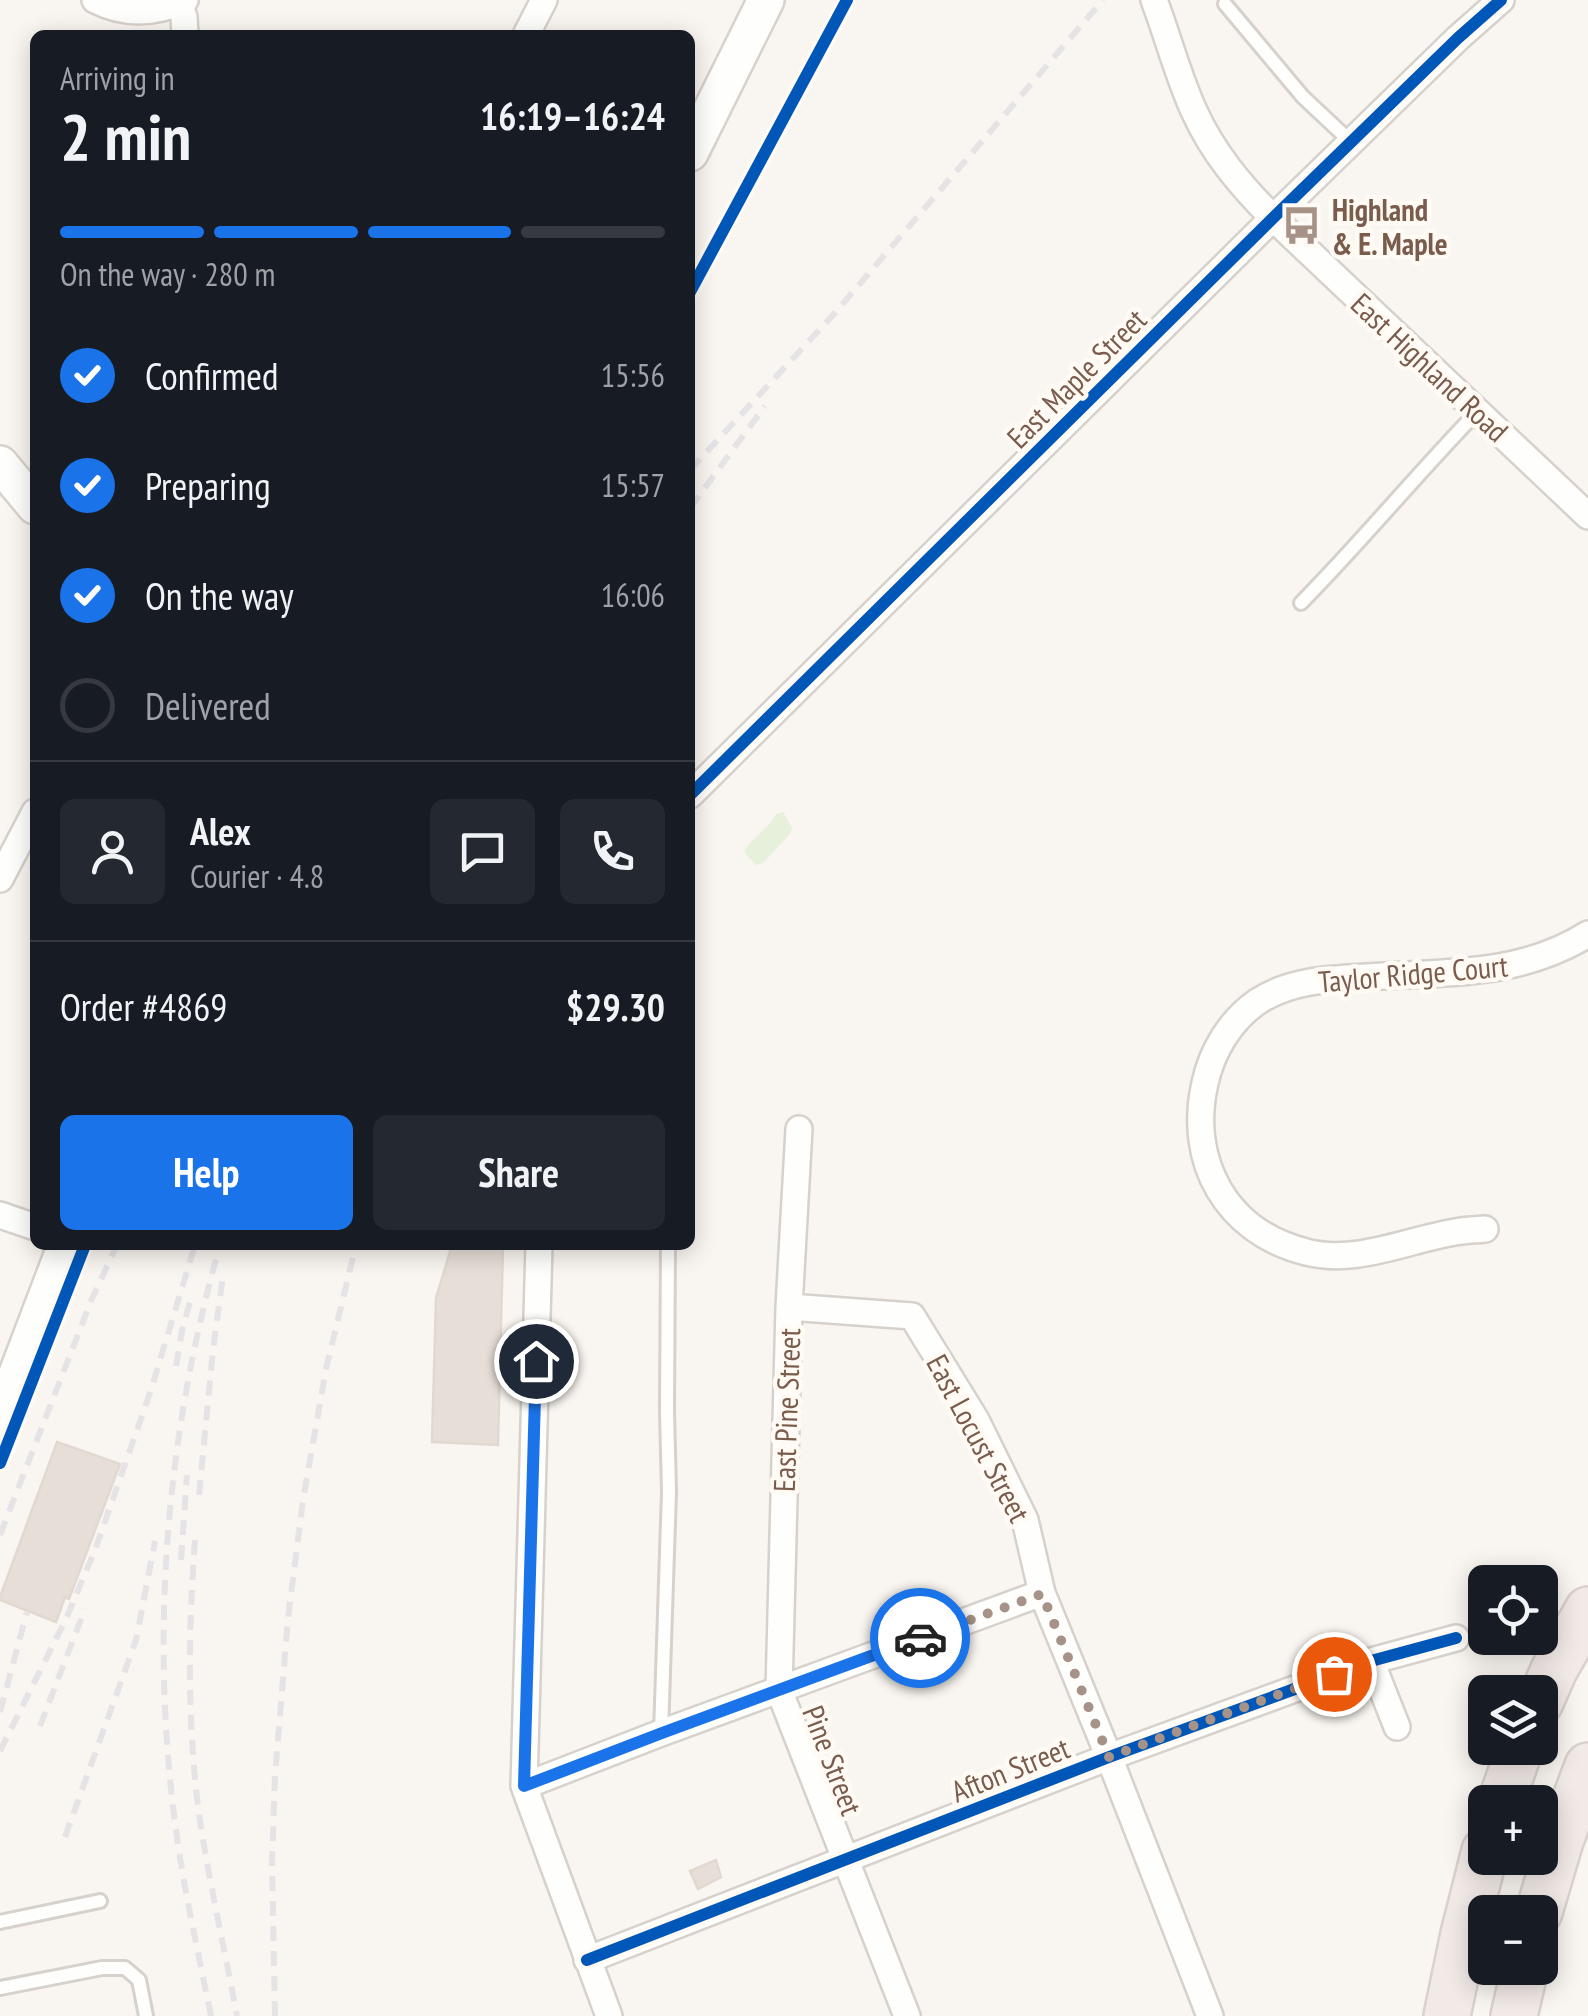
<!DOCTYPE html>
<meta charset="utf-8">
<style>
body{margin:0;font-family:"PT Sans Narrow",sans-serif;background:#242831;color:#f1f3f6;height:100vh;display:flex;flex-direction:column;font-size:38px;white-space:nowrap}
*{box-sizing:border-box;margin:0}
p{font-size:32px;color:#9ea1a6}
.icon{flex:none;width:55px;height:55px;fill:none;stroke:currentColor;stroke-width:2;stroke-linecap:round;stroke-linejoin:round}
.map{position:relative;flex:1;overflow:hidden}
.side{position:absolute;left:30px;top:30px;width:665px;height:1220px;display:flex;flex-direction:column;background:#171b24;border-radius:15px;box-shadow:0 5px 25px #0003}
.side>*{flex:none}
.tools{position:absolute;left:1468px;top:1565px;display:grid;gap:20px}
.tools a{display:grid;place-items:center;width:90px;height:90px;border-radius:15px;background:#171b24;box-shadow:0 5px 25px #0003;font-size:50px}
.pin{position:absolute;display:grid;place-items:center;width:85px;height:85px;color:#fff;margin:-42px;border:5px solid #fff;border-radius:50%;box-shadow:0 2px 10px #0007}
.courier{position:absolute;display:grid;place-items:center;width:100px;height:100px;margin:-50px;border:8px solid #1a73e8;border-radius:50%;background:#fff;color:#222;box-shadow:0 2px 12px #0007}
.head em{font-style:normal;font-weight:800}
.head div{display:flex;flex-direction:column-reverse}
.head{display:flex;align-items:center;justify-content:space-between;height:170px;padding:0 30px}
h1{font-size:65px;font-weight:800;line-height:75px}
.bar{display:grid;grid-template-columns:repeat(4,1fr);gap:15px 10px;align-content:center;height:120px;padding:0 30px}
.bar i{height:12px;border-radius:8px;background:#363941}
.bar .current{background:#1a73e8}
.bar p{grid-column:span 4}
.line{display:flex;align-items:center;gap:25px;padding:0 30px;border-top:2px solid #363941}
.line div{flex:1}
.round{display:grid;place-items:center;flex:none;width:105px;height:105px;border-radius:15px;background:#242831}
ol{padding:0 30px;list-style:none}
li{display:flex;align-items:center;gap:30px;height:110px}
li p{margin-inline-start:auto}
li .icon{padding:10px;border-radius:50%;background:#1a73e8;color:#fff;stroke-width:4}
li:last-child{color:#9ea1a6}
li i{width:55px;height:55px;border:5px solid #363941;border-radius:50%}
.action{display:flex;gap:20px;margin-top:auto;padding:20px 30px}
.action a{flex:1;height:115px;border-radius:15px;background:#1a73e8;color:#fff;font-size:40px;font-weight:800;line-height:115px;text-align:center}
.action a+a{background:#242831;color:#f1f3f6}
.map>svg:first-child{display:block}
.pitch{fill:#e7f0db}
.building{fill:#e6ded7;stroke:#e2d8d2;stroke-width:2.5}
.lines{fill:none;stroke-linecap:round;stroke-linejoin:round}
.lane-casing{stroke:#d7d1cb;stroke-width:18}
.street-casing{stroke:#d7d1cb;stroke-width:30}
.secondary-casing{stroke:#d9d2cb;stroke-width:40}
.highway-casing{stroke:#dad1cc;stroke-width:50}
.lane{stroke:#fefefd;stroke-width:12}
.street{stroke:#fefefd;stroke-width:25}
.secondary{stroke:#fefefd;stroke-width:35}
.highway{stroke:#f2eae7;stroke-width:45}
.rail{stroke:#e6e3e7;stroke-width:6;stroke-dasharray:15 10;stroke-linecap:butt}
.cycleway-casing{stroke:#fffaf3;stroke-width:19}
.cycleway{stroke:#0057b8;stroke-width:12}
.done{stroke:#a69286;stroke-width:10;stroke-dasharray:0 18}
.route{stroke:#1a73e8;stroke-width:12}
.labels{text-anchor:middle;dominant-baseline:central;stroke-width:9;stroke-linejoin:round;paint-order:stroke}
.poi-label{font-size:30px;font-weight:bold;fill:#7a5c4d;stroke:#fffaf3;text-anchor:start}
.street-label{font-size:30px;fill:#7a5c4d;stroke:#fffaf3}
</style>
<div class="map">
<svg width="1588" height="2016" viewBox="0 0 1588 2016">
<rect width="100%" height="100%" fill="#f9f5f0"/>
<path class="pitch" d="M 783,812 L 792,828 L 790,834 L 763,863 L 756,865 L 744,852 C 752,837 768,830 776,814 Z"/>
<path class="building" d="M 452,1245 L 503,1245 L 498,1445 L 432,1442 L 436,1298 Z
M 57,1442 L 120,1464 L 69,1599 L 65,1597 L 56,1622 L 0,1600 L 0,1597 Z
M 716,1860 L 721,1877 L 698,1889 L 690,1871 Z"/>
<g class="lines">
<defs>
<path id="lane" d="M 1225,4 L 1303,97 L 1351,142
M 1301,603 C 1362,541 1417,474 1478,411
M 661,1733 L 669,1492 L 667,1411 L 668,1245
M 0,1922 L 100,1901
M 0,1988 L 102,1968 L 125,1968 L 139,1980 L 146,2016"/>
<path id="street" d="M 95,0 C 124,15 155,14 185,0
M 1154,0 C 1168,37 1178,76 1194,111 C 1213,153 1241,186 1273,218 L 1588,516
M 179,3 L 184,17 L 185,35
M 526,35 L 544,0
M 690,795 L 1273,218 L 1458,38 L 1501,0
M 0,879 L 35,812
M 799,1129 L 789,1307 L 779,1690 L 907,2016
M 0,1215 L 35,1227
M 1485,1229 C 1475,1230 1465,1230 1455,1232 C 1407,1240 1355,1265 1306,1252 C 1226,1232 1187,1161 1205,1083 C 1212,1051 1230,1021 1257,1002 C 1290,980 1329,979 1367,977 C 1444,972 1520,977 1588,934
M 539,1245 L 524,1786 L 609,2016
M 789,1307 L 912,1316 L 976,1420 L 1025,1520 L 1042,1593 L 1109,1757 L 1210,2016
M 1371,1661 L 1397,1727
M 524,1786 L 661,1733 L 1042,1593
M 587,1960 L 1109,1757 L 1371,1661 L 1456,1638"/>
<path id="secondary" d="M 690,153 L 766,0
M 0,464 L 35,506
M 0,1418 L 66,1245"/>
<path id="highway" d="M 1540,1702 L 1554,1670 L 1588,1610
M 1501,1802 L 1520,1748
M 1539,1912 L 1560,1841 L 1588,1766
M 1447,2016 L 1464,1934 L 1485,1851
M 1514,2016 L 1525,1968"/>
</defs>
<use href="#lane" class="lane-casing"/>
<use href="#street" class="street-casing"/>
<use href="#secondary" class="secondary-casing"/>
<use href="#highway" class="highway-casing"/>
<use href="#lane" class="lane"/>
<use href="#street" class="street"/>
<use href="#secondary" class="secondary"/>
<use href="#highway" class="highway"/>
<path class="rail" d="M 690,470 L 834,314 L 1103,0
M 690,508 L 765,406
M 176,1366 L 182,1331 L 191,1298
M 199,1495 L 213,1350 L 223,1276
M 0,1535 L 91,1301 L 117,1245
M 195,1540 C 188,1633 187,1729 200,1821 C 210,1886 225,1951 237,2016
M 181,1560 L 187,1475
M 0,1712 L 27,1612
M 40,1726 L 85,1609
M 0,1751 L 66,1619 L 95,1550 L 150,1393 L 195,1245
M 65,1837 L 136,1640 L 155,1541
M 211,2016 C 197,1947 181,1877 173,1807 C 151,1619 168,1427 220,1245
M 275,2016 L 272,1863 L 275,1776 L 288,1618 L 303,1500 L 326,1369 L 356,1245"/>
<defs>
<path id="cycleway" d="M 690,292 L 847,0
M 690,795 L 1273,218 L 1458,38 L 1501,0
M 0,1463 L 85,1245
M 587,1960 L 1109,1757 L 1371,1661 L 1456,1638"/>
</defs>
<use href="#cycleway" class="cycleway-casing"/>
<use href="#cycleway" class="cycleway"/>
</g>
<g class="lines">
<path class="done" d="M 920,1638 L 1042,1594 L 1109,1757 L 1334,1674"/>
<path class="route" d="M 536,1361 L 524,1786 L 662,1733 L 920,1638"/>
</g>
<defs>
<symbol id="bus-bare" viewBox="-9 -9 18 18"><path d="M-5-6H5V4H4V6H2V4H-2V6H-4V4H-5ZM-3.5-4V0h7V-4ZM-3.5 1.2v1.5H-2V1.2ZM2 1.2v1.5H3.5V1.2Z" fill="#a69286" stroke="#fffaf3" stroke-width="2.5" paint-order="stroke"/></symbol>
</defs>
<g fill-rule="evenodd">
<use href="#bus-bare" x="1274" y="198" width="55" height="55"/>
</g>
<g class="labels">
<g class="poi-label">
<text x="1332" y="209">Highland<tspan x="1332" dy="34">&amp; E. Maple</tspan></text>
</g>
<g class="street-label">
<text transform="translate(1430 367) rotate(43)">East Highland Road</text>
<text transform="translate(1076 378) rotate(-45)">East Maple Street</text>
<text transform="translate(1413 973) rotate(-5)">Taylor Ridge Court</text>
<text transform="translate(786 1410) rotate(-88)">East Pine Street</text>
<text transform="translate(979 1438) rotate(62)">East Locust Street</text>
<text transform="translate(833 1760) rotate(69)">Pine Street</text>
<text transform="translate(1010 1769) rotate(-22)">Afton Street</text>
</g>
</g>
</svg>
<div class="tools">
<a><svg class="icon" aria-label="locate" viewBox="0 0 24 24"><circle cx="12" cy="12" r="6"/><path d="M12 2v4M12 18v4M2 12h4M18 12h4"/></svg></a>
<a><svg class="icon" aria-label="layers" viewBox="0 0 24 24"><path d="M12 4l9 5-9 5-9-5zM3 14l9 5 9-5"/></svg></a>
<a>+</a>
<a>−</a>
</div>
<div class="pin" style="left:1334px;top:1674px;background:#ea580c"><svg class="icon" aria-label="bag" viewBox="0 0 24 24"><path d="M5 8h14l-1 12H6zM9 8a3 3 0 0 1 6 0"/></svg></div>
<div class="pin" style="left:536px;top:1361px;background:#1f2937"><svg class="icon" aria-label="home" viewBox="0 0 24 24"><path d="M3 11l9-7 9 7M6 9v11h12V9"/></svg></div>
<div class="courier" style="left:920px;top:1638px"><svg class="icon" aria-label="car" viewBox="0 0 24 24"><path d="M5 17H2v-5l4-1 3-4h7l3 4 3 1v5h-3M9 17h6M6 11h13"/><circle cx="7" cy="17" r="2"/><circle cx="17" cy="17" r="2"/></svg></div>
<section class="side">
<div class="head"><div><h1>2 min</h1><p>Arriving in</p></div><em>16:19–16:24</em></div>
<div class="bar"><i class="current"></i><i class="current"></i><i class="current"></i><i></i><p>On the way · 280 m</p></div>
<ol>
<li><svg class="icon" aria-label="check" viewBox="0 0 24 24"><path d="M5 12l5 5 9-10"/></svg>Confirmed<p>15:56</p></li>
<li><svg class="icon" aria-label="check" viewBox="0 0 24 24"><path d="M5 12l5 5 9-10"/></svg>Preparing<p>15:57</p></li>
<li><svg class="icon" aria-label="check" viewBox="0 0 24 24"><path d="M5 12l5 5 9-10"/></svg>On the way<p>16:06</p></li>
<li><i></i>Delivered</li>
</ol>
<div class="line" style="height:180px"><a class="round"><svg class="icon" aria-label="person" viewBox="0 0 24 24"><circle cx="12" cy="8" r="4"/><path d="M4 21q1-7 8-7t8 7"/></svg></a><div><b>Alex</b><p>Courier · 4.8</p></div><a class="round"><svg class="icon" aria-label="chat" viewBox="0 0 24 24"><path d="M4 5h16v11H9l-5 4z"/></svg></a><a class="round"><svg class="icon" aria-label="phone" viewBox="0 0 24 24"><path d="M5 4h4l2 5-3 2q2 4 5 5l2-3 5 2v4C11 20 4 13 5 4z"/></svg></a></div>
<div class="line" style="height:130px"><div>Order #4869</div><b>$29.30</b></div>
<div class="action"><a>Help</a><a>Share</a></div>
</section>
</div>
